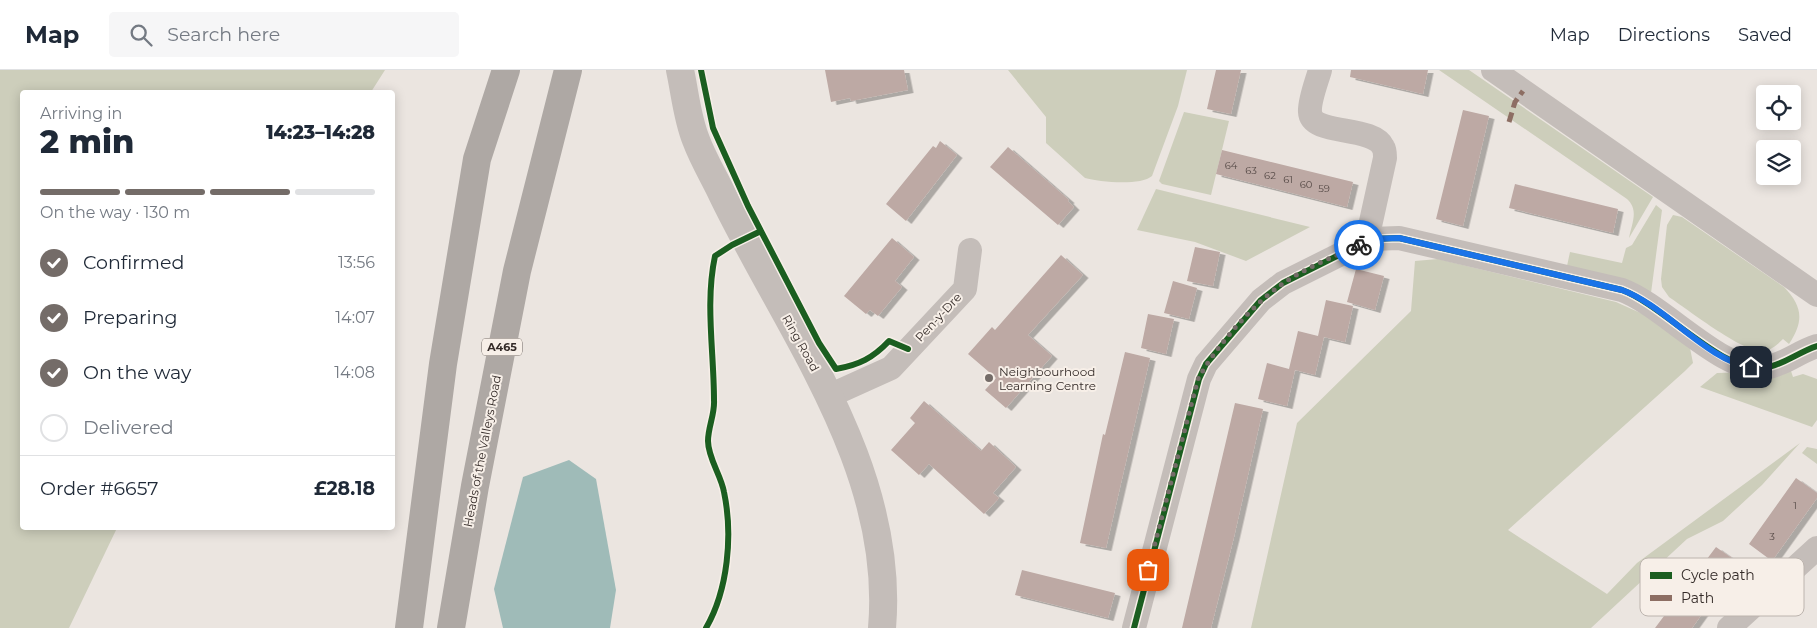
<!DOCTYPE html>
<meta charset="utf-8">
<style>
body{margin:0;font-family:Montserrat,sans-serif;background:#f6f6f7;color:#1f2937;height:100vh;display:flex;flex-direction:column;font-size:19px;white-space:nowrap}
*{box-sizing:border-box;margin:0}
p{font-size:16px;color:#747a83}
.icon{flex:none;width:28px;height:28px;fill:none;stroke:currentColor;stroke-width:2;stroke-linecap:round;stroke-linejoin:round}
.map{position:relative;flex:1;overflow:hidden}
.details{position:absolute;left:20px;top:20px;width:375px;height:440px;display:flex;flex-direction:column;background:#fff;border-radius:5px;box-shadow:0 2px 12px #0003}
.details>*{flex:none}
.tools{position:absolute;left:1756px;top:15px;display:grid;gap:10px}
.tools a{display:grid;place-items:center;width:45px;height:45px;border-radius:5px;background:#fff;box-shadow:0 2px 12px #0003;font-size:25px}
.pin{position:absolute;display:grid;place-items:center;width:42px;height:42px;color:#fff;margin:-21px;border-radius:10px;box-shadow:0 2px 8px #0006}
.courier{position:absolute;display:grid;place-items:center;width:50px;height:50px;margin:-25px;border:4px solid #1a73e8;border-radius:50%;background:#fff;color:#222;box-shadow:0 1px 6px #0007}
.summary em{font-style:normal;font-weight:800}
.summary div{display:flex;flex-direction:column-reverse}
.summary{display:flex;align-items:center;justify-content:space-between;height:85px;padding:0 20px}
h1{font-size:32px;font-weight:800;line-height:38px}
.bar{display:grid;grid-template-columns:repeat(4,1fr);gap:8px 5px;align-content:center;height:60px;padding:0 20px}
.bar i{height:6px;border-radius:4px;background:#e0e1e3}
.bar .active{background:#746c68}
.bar p{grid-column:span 4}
.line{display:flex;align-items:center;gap:12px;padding:0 20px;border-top:1px solid #e0e1e3}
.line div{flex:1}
ol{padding:0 20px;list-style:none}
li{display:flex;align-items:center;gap:15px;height:55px}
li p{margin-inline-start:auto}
li .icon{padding:5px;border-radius:50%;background:#746c68;color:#fff;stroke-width:4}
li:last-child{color:#747a83}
li i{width:28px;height:28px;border:2px solid #e0e1e3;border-radius:50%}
header{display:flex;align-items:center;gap:30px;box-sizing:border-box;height:70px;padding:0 25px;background:#fff;border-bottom:1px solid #e0e1e3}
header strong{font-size:24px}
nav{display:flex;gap:28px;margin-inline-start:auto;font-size:18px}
.search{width:350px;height:45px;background:#f6f6f7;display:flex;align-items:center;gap:12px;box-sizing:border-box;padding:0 18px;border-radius:5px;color:#747a83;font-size:19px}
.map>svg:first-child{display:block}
.green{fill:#cdcebb}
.water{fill:#9fbbb8}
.building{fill:#bda9a4;filter:url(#shadow)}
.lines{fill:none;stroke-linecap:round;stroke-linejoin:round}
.minor{stroke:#c4bdb9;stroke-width:24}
.tertiary{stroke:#c4bdb9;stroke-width:28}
.trunk{stroke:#aea8a4;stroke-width:28}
.quiet{stroke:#8d6e63;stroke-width:5;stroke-dasharray:10 5;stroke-linecap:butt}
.cycleway-casing{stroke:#f7efe8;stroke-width:9}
.cycleway{stroke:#1b5e20;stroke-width:6}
.done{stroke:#746c68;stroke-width:5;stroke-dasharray:0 9}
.route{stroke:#1a73e8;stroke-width:6}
.poi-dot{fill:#746c68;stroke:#f7efe8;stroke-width:2}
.labels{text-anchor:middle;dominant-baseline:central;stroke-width:4;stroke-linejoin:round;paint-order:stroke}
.number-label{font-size:10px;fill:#564a47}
.shield{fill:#f7efe8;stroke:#6e6662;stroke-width:1}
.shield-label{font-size:11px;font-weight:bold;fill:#342b28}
.street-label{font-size:12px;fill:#342b28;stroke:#f7efe8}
.poi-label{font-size:12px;fill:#342b28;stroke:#f7efe8;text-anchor:start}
.key{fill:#f7efe8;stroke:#bcb4ae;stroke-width:1}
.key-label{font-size:14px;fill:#342b28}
</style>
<header>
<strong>Map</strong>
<div class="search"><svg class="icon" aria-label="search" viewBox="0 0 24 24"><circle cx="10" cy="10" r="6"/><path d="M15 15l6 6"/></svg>Search here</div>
<nav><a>Map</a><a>Directions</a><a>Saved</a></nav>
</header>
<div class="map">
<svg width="1817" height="558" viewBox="0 0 1817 558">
<defs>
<filter id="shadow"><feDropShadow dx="5.5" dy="3" stdDeviation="0" flood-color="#0004"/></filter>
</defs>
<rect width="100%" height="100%" fill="#ebe5e0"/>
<path class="green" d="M 0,0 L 385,0 L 371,22 L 22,22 L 22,458 L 117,458 L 69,558 L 0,558 Z
M 1008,0 L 1187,0 L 1178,36 L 1152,106 C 1141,116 1099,112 1085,108 L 1046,73 L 1046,47 Z
M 1439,0 L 1469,0 L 1653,127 L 1629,168 C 1632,153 1639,140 1627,129 Z
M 1184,42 L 1229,51 L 1211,125 L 1162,114 L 1159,111 Z
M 1156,119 L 1310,157 L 1246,191 L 1195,172 L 1137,160 Z
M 1656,135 L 1662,140 L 1651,223 L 1567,196 L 1570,182 L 1622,193 L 1626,178 L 1632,175 Z
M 1673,145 L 1682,147 L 1784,217 C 1803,237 1804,251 1789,274 L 1783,269 C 1778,274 1772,280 1763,281 C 1745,284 1687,239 1669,227 L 1662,217 L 1661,209 L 1667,155 Z
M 1438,189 L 1616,232 L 1645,245 L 1690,278 L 1693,293 L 1685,301 L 1508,460 L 1607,524 L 1637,493 L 1800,373 L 1762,415 L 1723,451 L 1687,469 L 1591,558 L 1251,558 L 1297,353 L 1411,241 L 1415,191 Z
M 1791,301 L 1793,307 L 1803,304 L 1817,309 L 1817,350 L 1812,357 L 1700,317 L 1717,303 Z
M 1807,377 L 1817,379 L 1817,394 L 1802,383 Z"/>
<path class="water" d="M 569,390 L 596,409 L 616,520 L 610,558 L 503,558 L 494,519 L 523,407 Z"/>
<path class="building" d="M 825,0 L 904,0 L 908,20 L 851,31 L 850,28 L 831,32 Z
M 1216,0 L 1241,0 L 1231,44 L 1207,39 Z
M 1351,0 L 1428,0 L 1423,24 L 1350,7 Z
M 1463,40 L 1489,46 L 1463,156 L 1436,149 Z
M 940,71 L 957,85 L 906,151 L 886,134 L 933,76 L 936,78 Z
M 1008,77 L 1069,130 L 1068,131 L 1074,137 L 1058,155 L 990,97 Z
M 1222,80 L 1353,112 L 1347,137 L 1216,104 Z
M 1515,114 L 1618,139 L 1613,163 L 1509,138 Z
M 892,168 L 914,187 L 895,211 L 902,217 L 878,246 L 870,240 L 866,244 L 844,226 Z
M 1195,177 L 1220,182 L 1213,216 L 1187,211 Z
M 1061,185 L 1083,205 L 1028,265 L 1052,286 L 1006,338 L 985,320 L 996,308 L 968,284 L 992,257 L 995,260 Z
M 1356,199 L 1384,206 L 1375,240 L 1347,232 Z
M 1173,211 L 1197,218 L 1189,249 L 1164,243 Z
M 1326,230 L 1353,236 L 1345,272 L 1324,267 L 1315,305 L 1295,300 L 1287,336 L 1258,329 L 1267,293 L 1289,299 L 1298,261 L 1318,266 Z
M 1148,244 L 1174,249 L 1166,284 L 1141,278 Z
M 1125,282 L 1150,288 L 1106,478 L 1080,473 L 1103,364 L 1105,365 Z
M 924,331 L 981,381 L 989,372 L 1016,397 L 993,423 L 999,428 L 984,444 L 929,394 L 919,405 L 891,380 L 915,353 L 910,348 Z
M 1235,333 L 1263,339 L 1234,467 L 1211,558 L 1182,558 Z
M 1796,408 L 1817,423 L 1817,428 L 1772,491 L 1749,474 Z
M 1716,477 L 1733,489 L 1719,507 L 1726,512 L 1702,544 L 1692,558 L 1655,558 Z
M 1022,500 L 1115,523 L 1108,548 L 1015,525 Z"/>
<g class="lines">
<path class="minor" d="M 1320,0 C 1317,11 1309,31 1310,42 C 1311,66 1373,55 1383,77 C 1385,80 1385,85 1385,88 L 1370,156 L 1371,169
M 1493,0 L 1817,225
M 829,326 L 891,298 L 965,219 L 970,180
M 1134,558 L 1199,309 L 1206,294 L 1261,230 L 1283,213 L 1371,169 L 1399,168 L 1622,220 C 1663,235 1724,304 1764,298 C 1784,295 1798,282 1817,276
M 1729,558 L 1817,478"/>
<path class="tertiary" d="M 680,0 C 685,23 687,48 696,70 C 703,89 714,107 722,124 C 788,261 896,398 882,558"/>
<path class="trunk" d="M 409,558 L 443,294 L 477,89 L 506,0
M 451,558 L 475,416 L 517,201 L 568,0"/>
<path class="quiet" d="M 1509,52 L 1515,32 L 1523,21"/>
<defs>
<path id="cycleway" d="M 701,0 L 713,58 L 748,136 L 819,273 L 836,299 C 859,295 873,288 889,271 L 908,279
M 706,558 C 728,520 733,465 724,422 C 721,405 708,388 708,371 C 708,357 715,344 714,330 C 714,282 705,233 715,186 L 732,175 L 761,161
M 1134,558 L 1199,309 L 1206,294 L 1261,230 L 1283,213 L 1371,169 L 1399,168 L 1622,220 C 1663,235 1724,304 1764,298 C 1784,295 1798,282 1817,276"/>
</defs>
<use href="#cycleway" class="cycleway-casing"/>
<use href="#cycleway" class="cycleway"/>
</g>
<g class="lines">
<path class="done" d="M 1148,500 L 1198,309 C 1215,278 1252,235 1281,215 C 1304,198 1334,187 1359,175"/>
<path class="route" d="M 1359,175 L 1372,169 L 1399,168 L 1622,220 C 1666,236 1707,291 1751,297"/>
</g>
<circle class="poi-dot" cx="989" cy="308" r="5"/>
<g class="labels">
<g class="number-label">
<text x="1231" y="95">64</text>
<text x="1251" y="100">63</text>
<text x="1270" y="105">62</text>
<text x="1288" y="109">61</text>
<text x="1306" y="114">60</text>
<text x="1324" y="118">59</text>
<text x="1795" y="435">1</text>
<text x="1772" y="466">3</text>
</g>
<rect class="shield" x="482" y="268.5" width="40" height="17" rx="4"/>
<g class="shield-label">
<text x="502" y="277">A465</text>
</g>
<g class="street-label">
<text transform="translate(938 247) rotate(-47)">Pen-y-Dre</text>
<text transform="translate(801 273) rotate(61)">Ring Road</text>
<text transform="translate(482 381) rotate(-79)">Heads of the Valleys Road</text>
</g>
<g class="poi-label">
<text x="999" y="301">Neighbourhood<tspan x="999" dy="14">Learning Centre</tspan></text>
</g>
</g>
<rect x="1640" y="488" width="164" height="58" rx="8" class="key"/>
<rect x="1650" y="502" width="22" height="7" fill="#1b5e20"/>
<rect x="1650" y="525" width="22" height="6" fill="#8d6e63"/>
<g class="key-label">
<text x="1681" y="510">Cycle path</text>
<text x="1681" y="533">Path</text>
</g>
</svg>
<div class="tools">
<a><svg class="icon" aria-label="locate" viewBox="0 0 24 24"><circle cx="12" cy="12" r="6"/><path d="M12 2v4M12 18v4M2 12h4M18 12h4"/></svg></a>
<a><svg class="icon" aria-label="layers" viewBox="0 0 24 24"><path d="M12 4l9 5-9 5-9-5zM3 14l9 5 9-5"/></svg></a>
</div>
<div class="pin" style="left:1148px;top:500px;background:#ea580c"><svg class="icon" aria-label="bag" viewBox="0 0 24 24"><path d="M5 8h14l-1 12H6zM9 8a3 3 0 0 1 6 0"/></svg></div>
<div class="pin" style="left:1751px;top:297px;background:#1f2937"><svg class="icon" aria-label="home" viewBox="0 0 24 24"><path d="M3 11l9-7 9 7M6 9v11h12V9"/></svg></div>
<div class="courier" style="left:1359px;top:175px"><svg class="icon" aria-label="bike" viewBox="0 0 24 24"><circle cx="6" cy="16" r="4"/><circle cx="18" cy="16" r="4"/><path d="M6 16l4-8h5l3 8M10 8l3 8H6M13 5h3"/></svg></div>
<section class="details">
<div class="summary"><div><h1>2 min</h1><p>Arriving in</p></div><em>14:23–14:28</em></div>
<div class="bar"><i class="active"></i><i class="active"></i><i class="active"></i><i></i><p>On the way · 130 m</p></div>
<ol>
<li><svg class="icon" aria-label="check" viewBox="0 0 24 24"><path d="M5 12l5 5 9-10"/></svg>Confirmed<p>13:56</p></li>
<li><svg class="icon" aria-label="check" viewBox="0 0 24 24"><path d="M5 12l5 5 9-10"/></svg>Preparing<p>14:07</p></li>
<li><svg class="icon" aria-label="check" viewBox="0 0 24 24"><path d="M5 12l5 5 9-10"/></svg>On the way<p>14:08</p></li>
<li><i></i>Delivered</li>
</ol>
<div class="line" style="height:65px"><div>Order #6657</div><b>£28.18</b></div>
</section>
</div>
